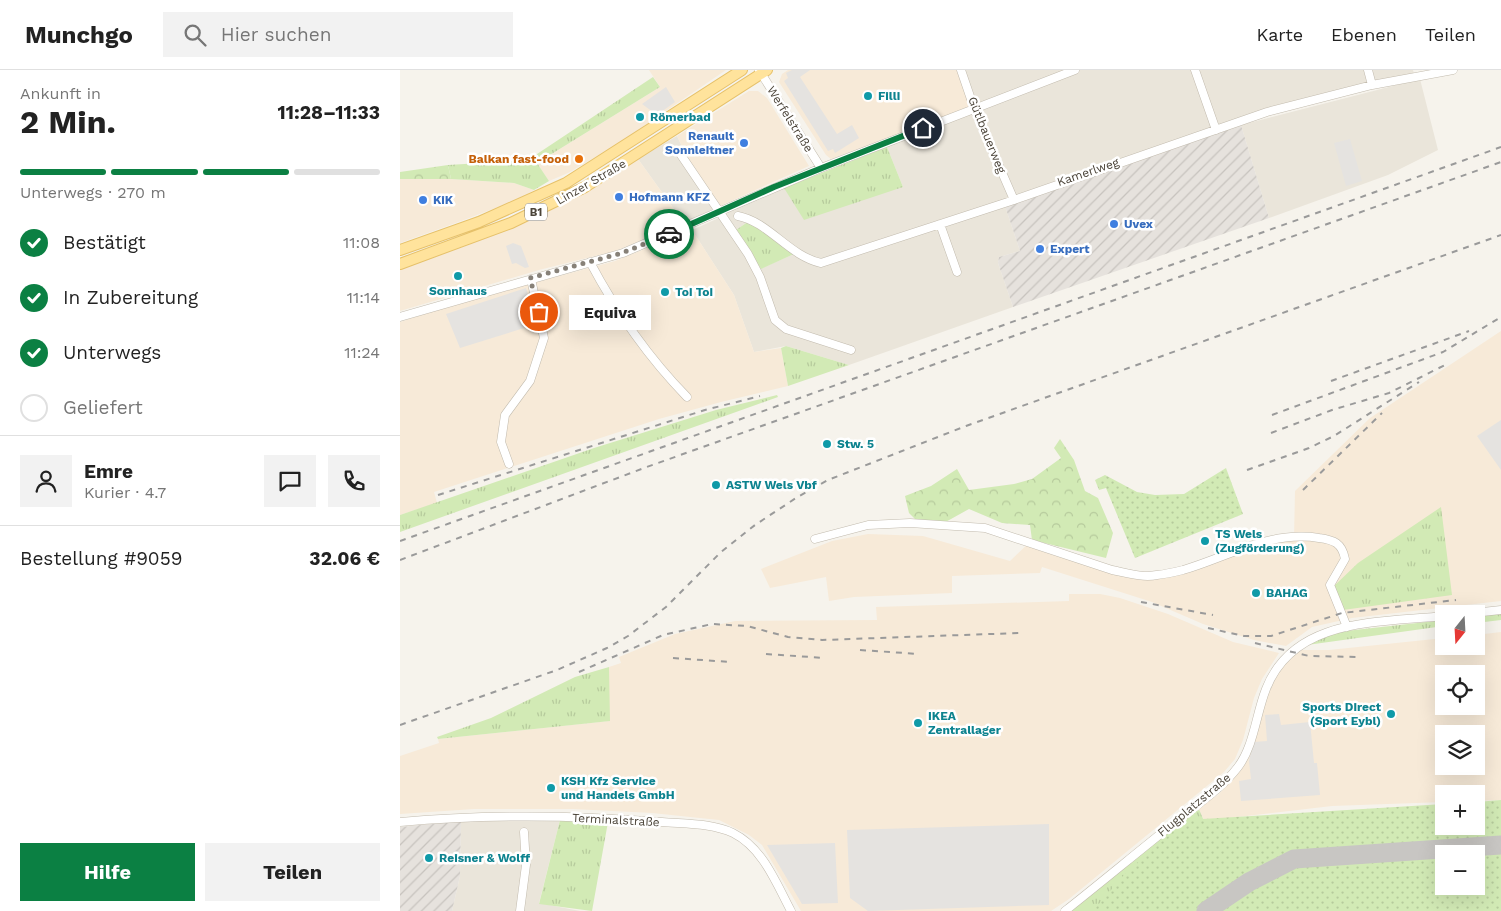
<!DOCTYPE html>
<html lang="de">
<meta charset="utf-8">
<style>
body{margin:0;font-family:"Work Sans",sans-serif;background:#f2f2f2;color:#222;height:100vh;display:flex;flex-direction:column;font-size:19px;white-space:nowrap}
*{box-sizing:border-box;margin:0}
p{font-size:16px;color:#767676}
.icon{flex:none;width:28px;height:28px;fill:none;stroke:currentColor;stroke-width:2;stroke-linecap:round;stroke-linejoin:round}
.map{position:relative;flex:1;overflow:hidden}
.details{display:flex;flex-direction:column;background:#fff;width:400px}
.details>*{flex:none}
.needle{width:32px;rotate:198deg}
.fabs{position:absolute;left:1035px;top:535px;display:grid;gap:10px}
.fabs a{display:grid;place-items:center;width:50px;height:50px;border-radius:0px;background:#fff;box-shadow:0 5px 20px #0002;font-size:25px}
.pin{position:absolute;display:grid;place-items:center;width:42px;height:42px;color:#fff;margin:-21px;border:2px solid #fff;border-radius:50%;box-shadow:0 1px 5px #0007}
.courier{position:absolute;display:grid;place-items:center;width:50px;height:50px;margin:-25px;border:4px solid #0b8043;border-radius:50%;background:#fff;color:#222;box-shadow:0 1px 6px #0007}
.bubble{position:absolute;height:35px;border-radius:0px;background:#fff;box-shadow:0 5px 20px #0002;font-size:16px;font-weight:700;line-height:35px;text-align:center}
.overview em{font-style:normal;font-weight:700}
.overview div{display:flex;flex-direction:column-reverse}
.overview{display:flex;align-items:center;justify-content:space-between;height:85px;padding:0 20px}
h1{font-size:32px;font-weight:700;line-height:38px}
.bar{display:grid;grid-template-columns:repeat(4,1fr);gap:8px 5px;align-content:center;height:60px;padding:0 20px}
.bar i{height:6px;border-radius:4px;background:#e0e0e0}
.bar .current{background:#0b8043}
.bar p{grid-column:span 4}
.line{display:flex;align-items:center;gap:12px;padding:0 20px;border-top:1px solid #e0e0e0}
.line div{flex:1}
.round{display:grid;place-items:center;flex:none;width:52px;height:52px;border-radius:0px;background:#f2f2f2}
ol{padding:0 20px;list-style:none}
li{display:flex;align-items:center;gap:15px;height:55px}
li p{margin-inline-start:auto}
li .icon{padding:5px;border-radius:50%;background:#0b8043;color:#fff;stroke-width:4}
li:last-child{color:#767676}
li i{width:28px;height:28px;border:2px solid #e0e0e0;border-radius:50%}
.primary-button{display:flex;gap:10px;margin-top:auto;padding:10px 20px}
.primary-button a{flex:1;height:58px;border-radius:0px;background:#0b8043;color:#fff;font-size:20px;font-weight:700;line-height:58px;text-align:center}
.primary-button a+a{background:#f2f2f2;color:#222}
header{display:flex;align-items:center;gap:30px;box-sizing:border-box;height:70px;padding:0 25px;background:#fff;border-bottom:1px solid #e0e0e0}
header strong{font-size:24px}
nav{display:flex;gap:28px;margin-inline-start:auto;font-size:18px}
.search{width:350px;height:45px;background:#f2f2f2;display:flex;align-items:center;gap:12px;box-sizing:border-box;padding:0 18px;border-radius:0px;color:#767676;font-size:19px}
main{display:flex;flex:1;min-height:0}
.map>svg:first-child{display:block}
.residential{fill:#eae5da}
.commercial{fill:#f7ead8;fill-rule:evenodd}
.industrial{fill:url(#industrial-furrows)}
.grass{fill:url(#grass-tufts)}
.forest{fill:url(#forest-crowns)}
.park{fill:url(#park-dots);fill-rule:evenodd}
.parking{fill:#e5e3e0}
.lines{fill:none;stroke-linecap:round;stroke-linejoin:round}
.taxiway{stroke:#c8c6c3;stroke-width:19}
.minor-casing{stroke:#c2bbae;stroke-width:9}
.major-casing{stroke:#e6c16a;stroke-width:12}
.minor{stroke:#fff;stroke-width:8}
.major{stroke:#ffe39c;stroke-width:10}
.rail{stroke:#9a9a9a;stroke-width:2;stroke-dasharray:6 6;stroke-linecap:butt}
.done{stroke:#878178;stroke-width:5;stroke-dasharray:0 9}
.route{stroke:#0b8043;stroke-width:6}
.culture-dot{fill:#0f9aa8;stroke:#fff;stroke-width:2}
.shop-dot{fill:#3f7fe0;stroke:#fff;stroke-width:2}
.food-dot{fill:#e8710a;stroke:#fff;stroke-width:2}
.labels{text-anchor:middle;dominant-baseline:central;stroke-width:5;stroke-linejoin:round;paint-order:stroke}
.shield{fill:#fff;stroke:#817c74;stroke-width:1}
.shield-label{font-size:11px;font-weight:bold;fill:#4b4439}
.culture-label{font-size:12px;font-weight:bold;fill:#0d838f;stroke:#fff;text-anchor:start}
.street-label{font-size:12px;fill:#4b4439;stroke:#fff}
.shop-label{font-size:12px;font-weight:bold;fill:#366cbe;stroke:#fff;text-anchor:start}
.food-label{font-size:12px;font-weight:bold;fill:#c56008;stroke:#fff;text-anchor:end}
</style>
<header>
<strong>Munchgo</strong>
<div class="search"><svg class="icon" aria-label="search" viewBox="0 0 24 24"><circle cx="10" cy="10" r="6"/><path d="M15 15l6 6"/></svg>Hier suchen</div>
<nav><a>Karte</a><a>Ebenen</a><a>Teilen</a></nav>
</header>
<main>
<section class="details">
<div class="overview"><div><h1>2 Min.</h1><p>Ankunft in</p></div><em>11:28–11:33</em></div>
<div class="bar"><i class="current"></i><i class="current"></i><i class="current"></i><i></i><p>Unterwegs · 270 m</p></div>
<ol>
<li><svg class="icon" aria-label="check" viewBox="0 0 24 24"><path d="M5 12l5 5 9-10"/></svg>Bestätigt<p>11:08</p></li>
<li><svg class="icon" aria-label="check" viewBox="0 0 24 24"><path d="M5 12l5 5 9-10"/></svg>In Zubereitung<p>11:14</p></li>
<li><svg class="icon" aria-label="check" viewBox="0 0 24 24"><path d="M5 12l5 5 9-10"/></svg>Unterwegs<p>11:24</p></li>
<li><i></i>Geliefert</li>
</ol>
<div class="line" style="height:90px"><a class="round"><svg class="icon" aria-label="person" viewBox="0 0 24 24"><circle cx="12" cy="8" r="4"/><path d="M4 21q1-7 8-7t8 7"/></svg></a><div><b>Emre</b><p>Kurier · 4.7</p></div><a class="round"><svg class="icon" aria-label="chat" viewBox="0 0 24 24"><path d="M4 5h16v11H9l-5 4z"/></svg></a><a class="round"><svg class="icon" aria-label="phone" viewBox="0 0 24 24"><path d="M5 4h4l2 5-3 2q2 4 5 5l2-3 5 2v4C11 20 4 13 5 4z"/></svg></a></div>
<div class="line" style="height:65px"><div>Bestellung #9059</div><b>32.06 €</b></div>
<div class="primary-button"><a>Hilfe</a><a>Teilen</a></div>
</section>
<div class="map">
<svg width="1101" height="841" viewBox="0 0 1101 841">
<defs>
<pattern id="industrial-furrows" width="10" height="10" patternUnits="userSpaceOnUse" patternTransform="scale(1.25)"><rect width="10" height="10" fill="#e6e2dd"/><path d="M-1 1l2-2M0 10L10 0M9 11l2-2" fill="none" stroke="#c7c3be"/></pattern>
<pattern id="grass-tufts" width="24" height="20" patternUnits="userSpaceOnUse" patternTransform="scale(1.25)"><rect width="24" height="20" fill="#d2eab5"/><path d="M3 7l-1-3M5 7V3M7 7l1-3M15 17l-1-3M17 17v-4M19 17l1-3" fill="none" stroke="#b6ca9c"/></pattern>
<pattern id="forest-crowns" width="20" height="18" patternUnits="userSpaceOnUse" patternTransform="scale(1.25)"><rect width="20" height="18" fill="#d2eab5"/><path d="M2 6a3 3 0 1 1 6 0M12 15a3 3 0 1 1 6 0" fill="none" stroke="#b6ca9c"/></pattern>
<pattern id="park-dots" width="8" height="8" patternUnits="userSpaceOnUse" patternTransform="scale(1.25)"><rect width="8" height="8" fill="#d2eab5"/><path d="M2 2h.1M6 6h.1" fill="none" stroke="#b6ca9c" stroke-width="1.8" stroke-linecap="round"/></pattern>
</defs>
<rect width="100%" height="100%" fill="#f6f3ec"/>
<path class="residential" d="M 563,0 L 666,0 L 577,34 Z
M 679,0 L 792,0 L 813,59 L 615,127 L 577,39 Z
M 797,0 L 1013,0 L 1014,4 L 817,58 Z
M 1020,9 L 1038,80 L 988,105 L 869,148 L 841,55 Z
M 573,41 L 614,130 L 420,191 L 349,151 L 336,160 L 326,143 L 384,118 L 503,117 L 487,77 Z
M 277,66 L 290,93 L 320,136 L 284,153 L 238,89 Z
M 605,136 L 620,181 L 599,187 L 598,193 L 613,237 L 449,295 L 386,276 L 354,282 L 334,225 L 292,160 L 321,147 L 355,201 L 394,184 L 420,197 Z
M 160,750 L 139,833 L 180,841 L 52,841 L 60,806 L 61,751 Z"/>
<path class="commercial" d="M 249,0 L 326,0 L 216,75 L 168,103 L 149,111 L 137,93 L 260,17 Z
M 388,0 L 563,0 L 577,34 L 431,89 L 426,85 L 379,12 L 382,4 Z
M 349,21 L 358,21 L 367,28 L 409,96 L 320,136 L 290,93 L 277,66 Z
M 238,89 L 284,153 L 215,181 L 139,200 L 0,241 L 0,198 L 63,177 L 146,143 Z
M 0,109 L 51,109 L 114,113 L 134,120 L 114,131 L 64,150 L 0,173 Z
M 292,160 L 334,225 L 354,282 L 381,278 L 388,316 L 321,332 L 259,349 L 34,422 L 37,433 L 0,445 L 0,252 L 46,237 L 215,191 Z
M 1101,261 L 1101,531 L 952,548 L 912,557 L 886,576 L 854,570 L 803,554 L 752,532 L 642,497 L 640,503 L 552,506 L 552,523 L 454,527 L 429,531 L 426,507 L 370,518 L 361,499 L 432,471 L 468,464 L 523,466 L 610,491 L 632,470 L 733,504 L 755,509 L 860,475 L 894,468 L 895,421 L 970,348 Z
M 669,524 L 700,524 L 720,528 L 768,544 L 833,572 L 879,583 L 862,609 L 854,628 L 843,670 L 835,689 L 824,702 L 669,829 L 651,841 L 401,841 L 362,775 L 349,765 L 319,750 L 252,743 L 173,739 L 74,739 L 0,744 L 0,686 L 39,673 L 38,669 L 209,651 L 209,597 L 221,593 L 219,587 L 275,564 L 335,551 L 477,550 L 476,537 L 669,531 Z
M 1101,562 L 1101,730 L 1076,731 L 1076,724 L 1044,724 L 1044,732 L 932,736 L 804,751 L 798,737 L 818,725 L 841,700 L 851,679 L 865,631 L 880,599 L 901,580 L 929,580 L 1044,568 L 1044,576 L 1076,576 L 1076,565 ZM 1044,604 L 1076,604 L 1076,636 L 1044,636 ZM 1044,664 L 1076,664 L 1076,696 L 1044,696 Z"/>
<path class="industrial" d="M 841,55 L 869,148 L 613,237 L 598,193 L 599,187 L 620,181 L 605,136 Z
M 61,751 L 60,806 L 52,841 L 0,841 L 0,757 Z"/>
<path class="grass" d="M 253,7 L 260,17 L 137,93 L 149,111 L 134,120 L 114,113 L 51,109 L 48,95 L 128,90 Z
M 487,77 L 503,117 L 404,150 L 384,118 Z
M 349,151 L 394,184 L 361,199 L 336,160 Z
M 386,276 L 449,295 L 388,316 L 381,278 Z
M 377,325 L 378,327 L 0,462 L 0,445 L 194,378 L 316,340 Z
M 1041,437 L 1052,525 L 943,540 L 934,516 L 958,493 Z
M 1101,544 L 1101,550 L 1076,553 L 1076,546 Z
M 1044,550 L 1044,556 L 907,575 L 937,562 Z
M 209,597 L 210,651 L 38,669 L 37,667 L 91,648 L 175,607 Z
M 798,737 L 804,751 L 700,841 L 671,841 Z
M 160,750 L 208,752 L 192,841 L 139,834 Z"/>
<path class="forest" d="M 48,95 L 51,109 L 0,109 L 0,102 Z
M 660,369 L 674,390 L 685,421 L 698,428 L 713,463 L 706,488 L 632,470 L 630,455 L 602,453 L 569,439 L 542,454 L 517,451 L 509,443 L 505,426 L 531,416 L 557,399 L 569,420 L 614,414 L 632,409 L 661,388 L 654,378 Z"/>
<path class="park" d="M 826,398 L 843,444 L 735,488 L 706,418 L 699,420 L 695,410 L 705,405 L 737,422 L 755,425 L 784,424 Z
M 1101,730 L 1101,841 L 693,841 L 723,806 L 786,750 L 1044,734 L 1044,756 L 1076,756 L 1076,732 ZM 1044,784 L 1076,784 L 1076,816 L 1044,816 Z"/>
<path class="parking" d="M 392,0 L 410,0 L 400,7 L 437,64 L 452,55 L 459,68 L 435,83 L 433,79 L 428,81 L 384,11 L 388,8 L 386,3 Z
M 266,17 L 275,32 L 257,45 L 242,34 Z
M 950,69 L 962,111 L 946,116 L 934,73 Z
M 113,173 L 121,176 L 129,197 L 125,198 L 116,193 L 112,194 L 106,176 Z
M 126,218 L 137,254 L 60,278 L 46,244 Z
M 1101,350 L 1101,400 L 1077,366 Z
M 879,644 L 881,655 L 910,652 L 914,693 L 917,693 L 920,725 L 841,731 L 839,711 L 851,709 L 849,691 L 853,672 L 867,671 L 865,645 Z
M 649,754 L 649,835 L 468,841 L 450,828 L 447,760 Z
M 435,773 L 438,833 L 402,834 L 367,775 Z"/>
<g class="lines">
<path class="taxiway" d="M 806,841 L 849,812 L 894,789 L 1101,775"/>
<defs>
<path id="minor" d="M 359,0 L 421,98
M 561,0 L 574,38 L 614,130
M 795,0 L 816,60
M 968,0 L 972,15
M 281,85 L 348,184 L 360,207 L 375,250 L 386,259 L 451,280
M 338,146 C 369,152 389,186 421,193 L 614,130 L 867,42 L 972,15 L 1053,0
M 540,154 L 557,202
M 190,192 C 216,241 249,288 287,327
M 0,247 L 223,183 L 421,98 L 675,0
M 109,394 L 101,372 L 105,345 L 130,311 L 144,268 L 131,209
M 415,469 L 468,455 L 510,453 L 585,458 L 712,500 C 727,503 743,508 757,505 C 766,504 775,502 783,500 C 828,487 870,460 919,468 C 934,470 942,473 945,489 L 930,515 L 947,557
M 1064,544 L 1101,540
M 0,752 C 87,744 175,745 262,752 C 285,754 312,753 333,763 C 363,778 376,813 391,841
M 120,841 L 126,795 L 124,762
M 665,841 C 703,811 740,780 778,750 C 798,734 822,718 838,697 C 854,676 856,644 866,619 C 894,547 979,553 1044,546"/>
<path id="major" d="M 0,180 L 79,152 L 166,113 L 342,0
M 0,194 L 111,153 L 185,117 L 367,0"/>
</defs>
<use href="#minor" class="minor-casing"/>
<use href="#major" class="major-casing"/>
<use href="#minor" class="minor"/>
<use href="#major" class="major"/>
<path class="rail" d="M 931,311 L 1069,261
M 872,345 L 1043,282 L 1101,247
M 871,363 L 932,340 L 989,323 L 1047,294
M 847,400 L 909,378 L 934,366 L 1019,312
M 903,420 L 982,343
M 38,425 L 305,340 L 360,326
M 0,471 L 1101,77
M 0,490 L 244,398 L 1101,92
M 741,532 L 813,545
M 808,558 L 844,566 L 871,566 L 942,543 L 1056,530
M 855,573 L 909,586 L 956,587
M 460,580 L 519,584
M 366,584 L 425,588
M 273,588 L 331,592
M 179,602 L 263,565 L 312,554 L 347,556 L 388,567 L 422,570 L 619,563
M 0,655 L 157,600 L 207,578 L 228,566 L 266,537 L 321,482 L 355,455 L 396,428 L 428,410 L 566,356 L 1101,165"/>
</g>
<g class="lines">
<path class="done" d="M 139,242 L 130,208 L 222,183 L 269,164"/>
<path class="route" d="M 269,164 L 374,117 L 523,58"/>
</g>
<g class="culture-dot">
<circle cx="468" cy="26" r="5"/>
<circle cx="240" cy="47" r="5"/>
<circle cx="58" cy="206" r="5"/>
<circle cx="265" cy="222" r="5"/>
<circle cx="427" cy="374" r="5"/>
<circle cx="316" cy="415" r="5"/>
<circle cx="805" cy="471" r="5"/>
<circle cx="856" cy="523" r="5"/>
<circle cx="991" cy="644" r="5"/>
<circle cx="518" cy="653" r="5"/>
<circle cx="151" cy="718" r="5"/>
<circle cx="29" cy="788" r="5"/>
</g>
<g class="shop-dot">
<circle cx="344" cy="73" r="5"/>
<circle cx="219" cy="127" r="5"/>
<circle cx="23" cy="130" r="5"/>
<circle cx="714" cy="154" r="5"/>
<circle cx="640" cy="179" r="5"/>
</g>
<circle class="food-dot" cx="179" cy="89" r="5"/>
<g class="labels">
<rect class="shield" x="125" y="133.5" width="22" height="17" rx="4"/>
<g class="shield-label">
<text x="136" y="142">B1</text>
</g>
<g class="culture-label">
<text x="478" y="26">Filli</text>
<text x="250" y="47">Römerbad</text>
<text x="58" y="221" text-anchor="middle">Sonnhaus</text>
<text x="275" y="222">Toi Toi</text>
<text x="437" y="374">Stw. 5</text>
<text x="326" y="415">ASTW Wels Vbf</text>
<text x="815" y="464">TS Wels<tspan x="815" dy="14">(Zugförderung)</tspan></text>
<text x="866" y="523">BAHAG</text>
<text x="981" y="637" text-anchor="end">Sports Direct<tspan x="981" dy="14">(Sport Eybl)</tspan></text>
<text x="528" y="646">IKEA<tspan x="528" dy="14">Zentrallager</tspan></text>
<text x="161" y="711">KSH Kfz Service<tspan x="161" dy="14">und Handels GmbH</tspan></text>
<text x="39" y="788">Reisner &amp; Wolff</text>
</g>
<g class="street-label">
<text transform="translate(390 49) rotate(58)">Werfelstraße</text>
<text transform="translate(587 65) rotate(68)">Gütlbauerweg</text>
<text transform="translate(688 102) rotate(-19)">Kamerlweg</text>
<text transform="translate(191 112) rotate(-30)">Linzer Straße</text>
<text transform="translate(794 735) rotate(-40)">Flugplatzstraße</text>
<text transform="translate(216 750) rotate(3)">Terminalstraße</text>
</g>
<g class="shop-label">
<text x="334" y="66" text-anchor="end">Renault<tspan x="334" dy="14">Sonnleitner</tspan></text>
<text x="229" y="127">Hofmann KFZ</text>
<text x="33" y="130">KiK</text>
<text x="724" y="154">Uvex</text>
<text x="650" y="179">Expert</text>
</g>
<g class="food-label">
<text x="169" y="89">Balkan fast-food</text>
</g>
</g>
</svg>
<div class="fabs">
<a><svg class="needle" viewBox="-14 -14 28 28"><path d="M0-13l5 13h-10z" fill="#e53935"/><path d="M0 13l5-13h-10z" fill="#767676"/></svg></a>
<a><svg class="icon" aria-label="locate" viewBox="0 0 24 24"><circle cx="12" cy="12" r="6"/><path d="M12 2v4M12 18v4M2 12h4M18 12h4"/></svg></a>
<a><svg class="icon" aria-label="layers" viewBox="0 0 24 24"><path d="M12 4l9 5-9 5-9-5zM3 14l9 5 9-5"/></svg></a>
<a>+</a>
<a>−</a>
</div>
<div class="pin" style="left:139px;top:242px;background:#ea580c"><svg class="icon" aria-label="bag" viewBox="0 0 24 24"><path d="M5 8h14l-1 12H6zM9 8a3 3 0 0 1 6 0"/></svg></div>
<div class="pin" style="left:523px;top:58px;background:#1f2937"><svg class="icon" aria-label="home" viewBox="0 0 24 24"><path d="M3 11l9-7 9 7M6 9v11h12V9"/></svg></div>
<div class="courier" style="left:269px;top:164px"><svg class="icon" aria-label="car" viewBox="0 0 24 24"><path d="M5 17H2v-5l4-1 3-4h7l3 4 3 1v5h-3M9 17h6M6 11h13"/><circle cx="7" cy="17" r="2"/><circle cx="17" cy="17" r="2"/></svg></div>
<div class="bubble" style="left:169px;top:225px;width:82px">Equiva</div>
</div>
</main>
